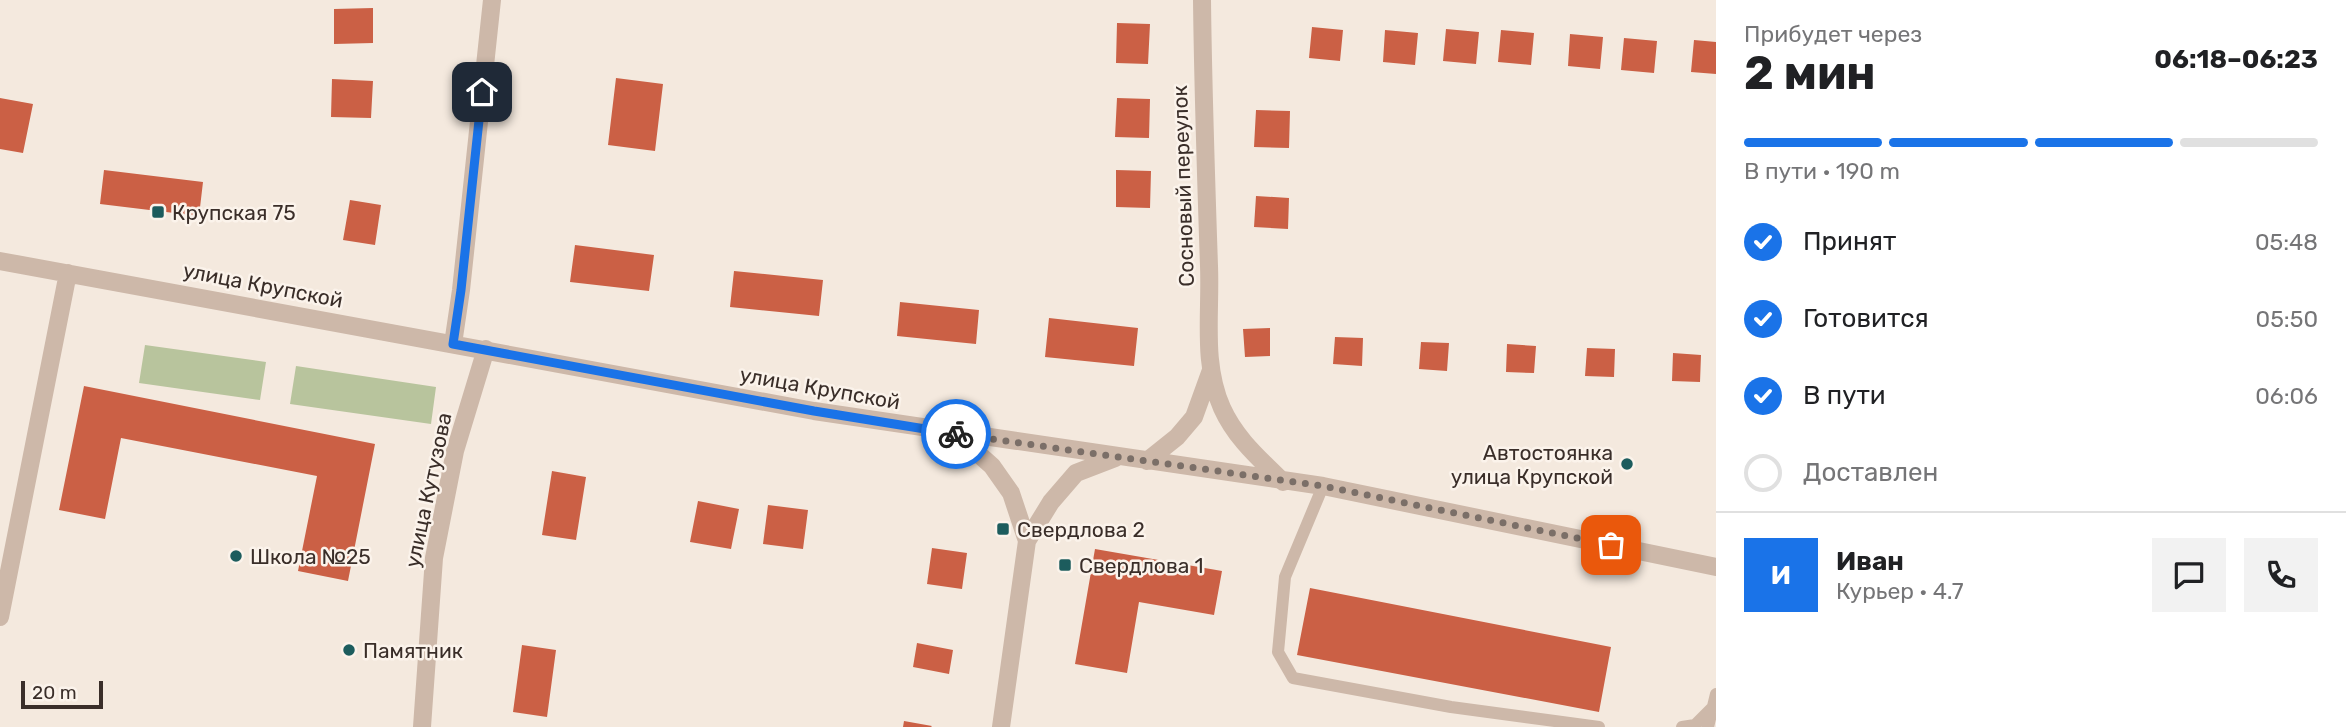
<!DOCTYPE html>
<html lang="ru">
<meta charset="utf-8">
<style>
body{margin:0;font-family:Rubik,sans-serif;background:#f2f2f2;color:#202124;height:100vh;display:flex;flex-direction:column;font-size:26px;white-space:nowrap}
*{box-sizing:border-box;margin:0}
p{font-size:23px;color:#757577}
.icon{flex:none;width:38px;height:38px;fill:none;stroke:currentColor;stroke-width:2;stroke-linecap:round;stroke-linejoin:round}
.map{position:relative;flex:1;overflow:hidden}
.panel{display:flex;flex-direction:column;background:#fff;width:630px}
.panel>*{flex:none}
.scale{position:absolute;left:21px;bottom:18px;width:82px;box-sizing:border-box;padding-left:7px;border:4px solid #3a2e29;border-top:0;font-size:19px;line-height:24px;white-space:nowrap;color:#3a2e29;-webkit-text-stroke:5px #fbf3eb;paint-order:stroke}
.pin{position:absolute;display:grid;place-items:center;width:60px;height:60px;color:#fff;margin:-30px;border-radius:14px;box-shadow:0 4px 10px #0006}
.courier{position:absolute;display:grid;place-items:center;width:70px;height:70px;margin:-35px;border:5px solid #1a73e8;border-radius:50%;background:#fff;color:#222;box-shadow:0 2px 9px #0007}
.summary em{font-style:normal;font-weight:700}
.summary div{display:flex;flex-direction:column-reverse}
.summary{display:flex;align-items:center;justify-content:space-between;height:119px;padding:0 28px}
h1{font-size:46px;font-weight:700;line-height:52px}
.bar{display:grid;grid-template-columns:repeat(4,1fr);gap:10px 7px;align-content:center;height:84px;padding:0 28px}
.bar i{height:9px;border-radius:5px;background:#e0e0e0}
.bar .active{background:#1a73e8}
.bar p{grid-column:span 4}
.line{display:flex;align-items:center;gap:18px;padding:0 28px;border-top:2px solid #e0e0e0}
.line div{flex:1}
.round{display:grid;place-items:center;flex:none;width:74px;height:74px;border-radius:0px;background:#f2f2f2}
ol{padding:0 28px;list-style:none}
li{display:flex;align-items:center;gap:21px;height:77px}
li p{margin-inline-start:auto}
li .icon{padding:7px;border-radius:50%;background:#1a73e8;color:#fff;stroke-width:4}
li:last-child{color:#757577}
li i{width:38px;height:38px;border:4px solid #e0e0e0;border-radius:50%}
main{display:flex;flex:1;min-height:0}
.map>svg:first-child{display:block}
.green{fill:#b8c49d}
.building{fill:#cb6045}
.lines{fill:none;stroke-linecap:round;stroke-linejoin:round}
.service{stroke:#cdb8a9;stroke-width:12}
.minor{stroke:#cdb8a9;stroke-width:18}
.done{stroke:#7b6f68;stroke-width:7;stroke-dasharray:0 12.6}
.route{stroke:#1a73e8;stroke-width:9}
.poi-dot{fill:#1c5c5d;stroke:#fbf3eb;stroke-width:2.5}
.labels{text-anchor:middle;dominant-baseline:central;stroke-width:5;stroke-linejoin:round;paint-order:stroke}
.street-label{font-size:21px;fill:#3a2e29;stroke:#fbf3eb}
.poi-label{font-size:21px;fill:#3a2e29;stroke:#fbf3eb;text-anchor:start}
</style>
<main>
<div class="map">
<svg width="1716" height="727" viewBox="0 0 1716 727">
<rect width="100%" height="100%" fill="#f4e9de"/>
<path class="green" d="M 145,345 L 266,362 L 260,400 L 139,383 Z
M 296,366 L 436,387 L 431,424 L 290,404 Z"/>
<path class="building" d="M 373,8 L 373,43 L 334,44 L 334,9 Z
M 1117,23 L 1150,24 L 1148,64 L 1116,63 Z
M 1312,27 L 1343,30 L 1340,61 L 1309,58 Z
M 1446,29 L 1479,32 L 1476,64 L 1443,61 Z
M 1385,30 L 1418,33 L 1415,65 L 1383,62 Z
M 1501,30 L 1534,33 L 1531,65 L 1498,62 Z
M 1570,34 L 1603,37 L 1600,69 L 1568,66 Z
M 1624,38 L 1657,41 L 1654,73 L 1621,70 Z
M 1694,40 L 1716,42 L 1716,74 L 1691,72 Z
M 616,78 L 663,84 L 655,151 L 608,145 Z
M 332,79 L 373,81 L 371,118 L 331,117 Z
M 0,98 L 33,104 L 23,153 L 0,149 Z
M 1117,98 L 1150,99 L 1149,138 L 1115,137 Z
M 1256,110 L 1290,111 L 1289,148 L 1254,147 Z
M 104,170 L 203,182 L 199,216 L 100,204 Z
M 1116,170 L 1151,171 L 1150,208 L 1116,207 Z
M 1256,196 L 1289,198 L 1288,229 L 1254,227 Z
M 350,200 L 381,205 L 375,245 L 343,240 Z
M 575,245 L 654,255 L 649,291 L 570,282 Z
M 734,271 L 823,280 L 819,316 L 730,307 Z
M 900,302 L 979,310 L 976,344 L 897,336 Z
M 1049,318 L 1138,328 L 1134,366 L 1045,357 Z
M 1270,328 L 1270,356 L 1245,357 L 1243,329 Z
M 1335,337 L 1363,338 L 1362,366 L 1333,364 Z
M 1421,342 L 1449,343 L 1447,371 L 1419,369 Z
M 1507,344 L 1536,346 L 1534,373 L 1506,372 Z
M 1587,348 L 1615,349 L 1614,377 L 1585,376 Z
M 1673,353 L 1701,355 L 1700,382 L 1672,381 Z
M 84,386 L 375,444 L 348,581 L 298,571 L 317,476 L 121,438 L 105,519 L 59,510 Z
M 552,471 L 586,477 L 576,540 L 542,535 Z
M 698,501 L 739,509 L 731,549 L 690,542 Z
M 768,505 L 808,510 L 803,549 L 763,544 Z
M 932,548 L 967,553 L 962,589 L 927,584 Z
M 1095,549 L 1222,571 L 1214,615 L 1139,602 L 1127,673 L 1075,664 Z
M 1310,588 L 1611,647 L 1599,712 L 1297,655 Z
M 917,643 L 953,650 L 949,674 L 913,667 Z
M 522,645 L 556,650 L 547,717 L 513,712 Z
M 904,721 L 932,726 L 931,727 L 903,727 Z"/>
<g class="lines">
<path class="service" d="M 1323,486 L 1285,577 L 1278,652 L 1293,678 L 1451,707 L 1599,727
M 1682,727 L 1695,725 L 1714,706
M 1708,727 L 1716,694"/>
<path class="minor" d="M 1202,0 C 1203,89 1206,178 1209,266 C 1211,314 1202,363 1222,408 C 1236,439 1260,459 1283,482
M 0,261 L 814,411 L 1323,486 L 1716,567
M 453,344 L 461,290 L 492,0
M 956,434 L 992,466 L 1011,493 L 1027,541 L 1001,727
M 1147,461 L 1177,437 L 1194,417 L 1211,370
M 1027,541 L 1051,502 L 1076,473 L 1115,458
M 0,617 L 68,273
M 422,727 L 434,558 L 455,451 L 486,349"/>
</g>
<g class="lines">
<path class="done" d="M 956,434 L 1323,486 L 1611,545"/>
<path class="route" d="M 482,92 L 461,290 L 453,344 L 814,411 L 956,434"/>
</g>
<g class="poi-dot">
<rect x="151" y="205" width="14" height="14" rx="3.5"/>
<circle cx="1627" cy="464" r="7"/>
<rect x="996" y="522" width="14" height="14" rx="3.5"/>
<circle cx="236" cy="556" r="7"/>
<rect x="1058" y="558" width="14" height="14" rx="3.5"/>
<circle cx="349" cy="650" r="7"/>
</g>
<g class="labels">
<g class="street-label">
<text transform="translate(1183 186) rotate(-92)">Сосновый переулок</text>
<text transform="translate(263 285) rotate(11)">улица Крупской</text>
<text transform="translate(820 388) rotate(10)">улица Крупской</text>
<text transform="translate(428 490) rotate(-78)">улица Кутузова</text>
</g>
<g class="poi-label">
<text x="172" y="212">Крупская 75</text>
<text x="1613" y="452" text-anchor="end">Автостоянка<tspan x="1613" dy="24">улица Крупской</tspan></text>
<text x="1017" y="529">Свердлова 2</text>
<text x="250" y="556">Школа №25</text>
<text x="1079" y="565">Свердлова 1</text>
<text x="363" y="650">Памятник</text>
</g>
</g>
</svg>
<div class="scale">20 m</div>
<div class="pin" style="left:1611px;top:545px;background:#ea580c"><svg class="icon" aria-label="bag" viewBox="0 0 24 24"><path d="M5 8h14l-1 12H6zM9 8a3 3 0 0 1 6 0"/></svg></div>
<div class="pin" style="left:482px;top:92px;background:#1f2937"><svg class="icon" aria-label="home" viewBox="0 0 24 24"><path d="M3 11l9-7 9 7M6 9v11h12V9"/></svg></div>
<div class="courier" style="left:956px;top:434px"><svg class="icon" aria-label="bike" viewBox="0 0 24 24"><circle cx="6" cy="16" r="4"/><circle cx="18" cy="16" r="4"/><path d="M6 16l4-8h5l3 8M10 8l3 8H6M13 5h3"/></svg></div>
</div>
<section class="panel">
<div class="summary"><div><h1>2 мин</h1><p>Прибудет через</p></div><em>06:18–06:23</em></div>
<div class="bar"><i class="active"></i><i class="active"></i><i class="active"></i><i></i><p>В пути · 190 m</p></div>
<ol>
<li><svg class="icon" aria-label="check" viewBox="0 0 24 24"><path d="M5 12l5 5 9-10"/></svg>Принят<p>05:48</p></li>
<li><svg class="icon" aria-label="check" viewBox="0 0 24 24"><path d="M5 12l5 5 9-10"/></svg>Готовится<p>05:50</p></li>
<li><svg class="icon" aria-label="check" viewBox="0 0 24 24"><path d="M5 12l5 5 9-10"/></svg>В пути<p>06:06</p></li>
<li><i></i>Доставлен</li>
</ol>
<div class="line" style="height:126px"><b class="round" style="background:#1a73e8;color:#fff">И</b><div><b>Иван</b><p>Курьер · 4.7</p></div><a class="round"><svg class="icon" aria-label="chat" viewBox="0 0 24 24"><path d="M4 5h16v11H9l-5 4z"/></svg></a><a class="round"><svg class="icon" aria-label="phone" viewBox="0 0 24 24"><path d="M5 4h4l2 5-3 2q2 4 5 5l2-3 5 2v4C11 20 4 13 5 4z"/></svg></a></div>
</section>
</main>
